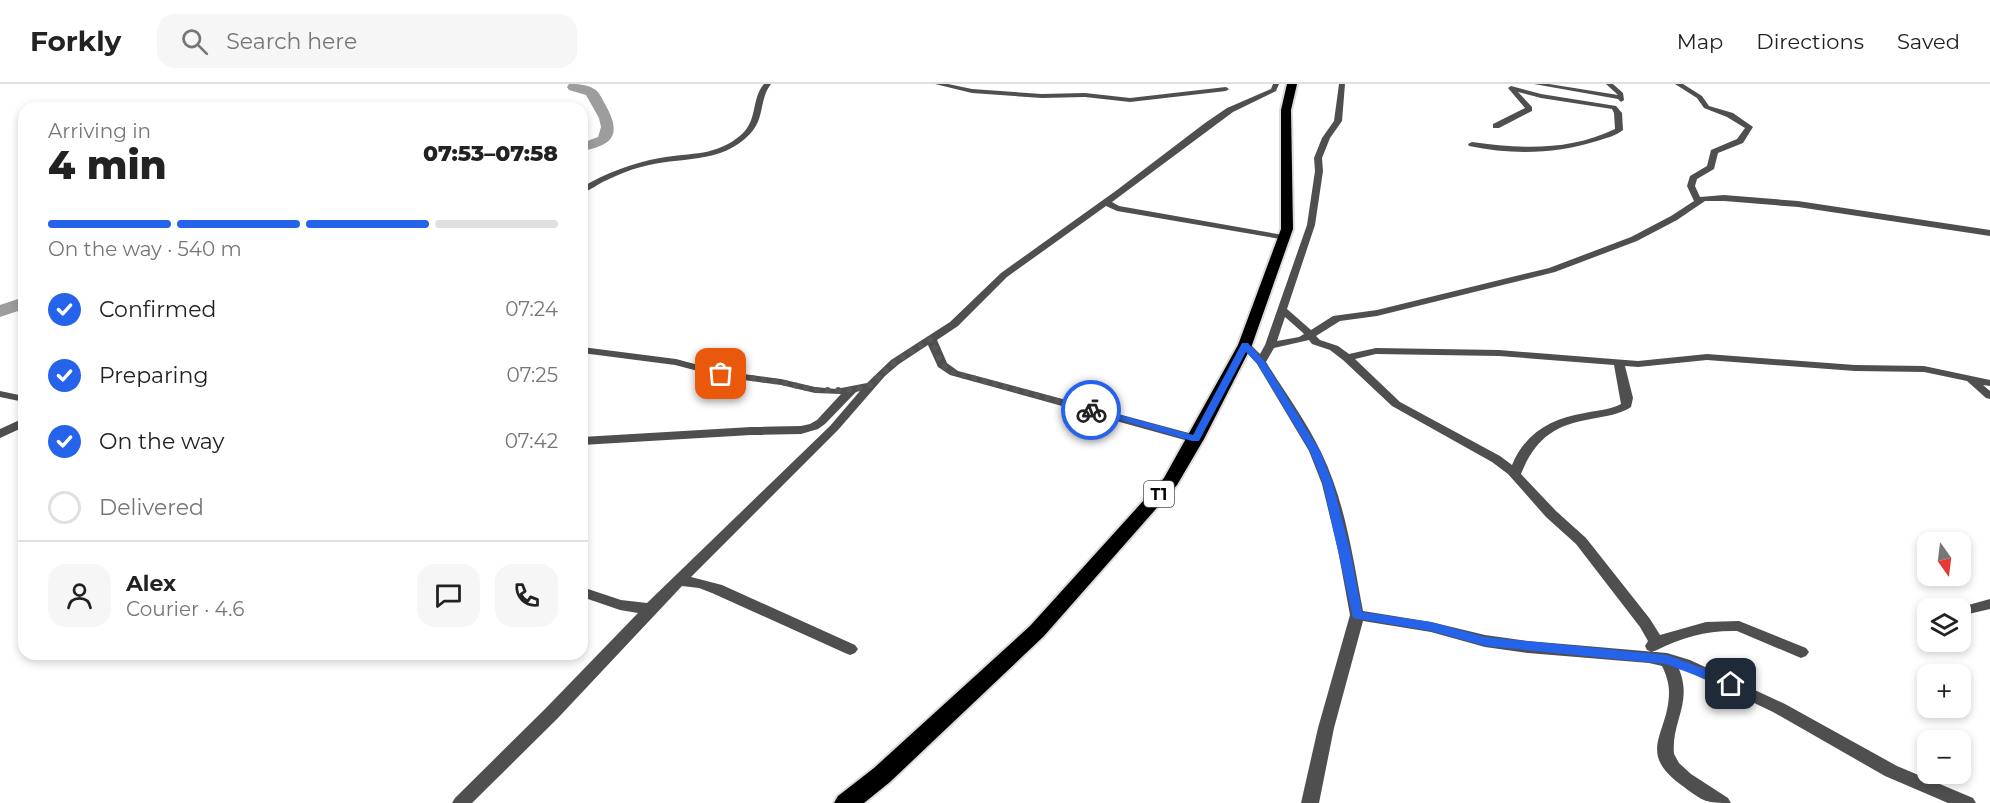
<!DOCTYPE html>
<meta charset="utf-8">
<style>
body{margin:0;font-family:Montserrat,sans-serif;background:#f6f6f6;color:#222;height:100vh;display:flex;flex-direction:column;font-size:22px;white-space:nowrap}
*{box-sizing:border-box;margin:0}
p{font-size:20px;color:#767676}
.icon{flex:none;width:33px;height:33px;fill:none;stroke:currentColor;stroke-width:2;stroke-linecap:round;stroke-linejoin:round}
.map{position:relative;flex:1;overflow:hidden}
.sheet{position:absolute;left:18px;top:18px;width:570px;height:558px;display:flex;flex-direction:column;background:#fff;border-radius:18px;box-shadow:0 3px 9px #0003}
.sheet>*{flex:none}
.needle{width:39px;rotate:166deg}
.fabs{position:absolute;left:1917px;top:448px;display:grid;gap:12px}
.fabs a{display:grid;place-items:center;width:54px;height:54px;border-radius:12px;background:#fff;box-shadow:0 3px 9px #0003;font-size:30px}
.pin{position:absolute;display:grid;place-items:center;width:51px;height:51px;color:#fff;margin:-26px;border-radius:12px;box-shadow:0 3px 9px #0006}
.courier{position:absolute;display:grid;place-items:center;width:60px;height:60px;margin:-30px;border:4px solid #2563eb;border-radius:50%;background:#fff;color:#222;box-shadow:0 2px 8px #0007}
.headline em{font-style:normal;font-weight:800}
.headline div{display:flex;flex-direction:column-reverse}
.headline{display:flex;align-items:center;justify-content:space-between;height:102px;padding:0 30px}
h1{font-size:39px;font-weight:800;line-height:45px}
.bar{display:grid;grid-template-columns:repeat(4,1fr);gap:9px 6px;align-content:center;height:72px;padding:0 30px}
.bar i{height:8px;border-radius:4px;background:#e0e0e0}
.bar .current{background:#2563eb}
.bar p{grid-column:span 4}
.line{display:flex;align-items:center;gap:15px;padding:0 30px;border-top:2px solid #e0e0e0}
.line div{flex:1}
.round{display:grid;place-items:center;flex:none;width:63px;height:63px;border-radius:18px;background:#f6f6f6}
ol{padding:0 30px;list-style:none}
li{display:flex;align-items:center;gap:18px;height:66px}
li p{margin-inline-start:auto}
li .icon{padding:6px;border-radius:50%;background:#2563eb;color:#fff;stroke-width:4}
li:last-child{color:#767676}
li i{width:33px;height:33px;border:3px solid #e0e0e0;border-radius:50%}
header{display:flex;align-items:center;gap:36px;box-sizing:border-box;height:84px;padding:0 30px;background:#fff;border-bottom:2px solid #e0e0e0}
header strong{font-size:28px}
nav{display:flex;gap:33px;margin-inline-start:auto;font-size:21px}
.search{width:420px;height:54px;background:#f6f6f6;display:flex;align-items:center;gap:15px;box-sizing:border-box;padding:0 21px;border-radius:18px;color:#767676;font-size:22px}
.map>svg:first-child{display:block}
.lines{fill:none;stroke-linecap:round;stroke-linejoin:round}
.river{fill:#9d9d9d;fill-rule:evenodd}
.trunk-casing{stroke:#dbdbdb;stroke-width:4}
.minor{fill:#4f4f4f;fill-rule:evenodd}
.trunk{fill:#000;fill-rule:evenodd}
.route{fill:#2563eb}
.done{stroke:#595959;stroke-width:6;stroke-dasharray:0 10.8}
.labels{text-anchor:middle;dominant-baseline:central;stroke-width:5;stroke-linejoin:round;paint-order:stroke}
.shield{fill:#fff;stroke:#4c4c4c;stroke-width:1.5}
.shield-label{font-size:16px;font-weight:bold;fill:#000}
</style>
<header>
<strong>Forkly</strong>
<div class="search"><svg class="icon" aria-label="search" viewBox="0 0 24 24"><circle cx="10" cy="10" r="6"/><path d="M15 15l6 6"/></svg>Search here</div>
<nav><a>Map</a><a>Directions</a><a>Saved</a></nav>
</header>
<div class="map">
<svg width="1990" height="719" viewBox="0 0 1990 719">
<rect width="100%" height="100%" fill="#fff"/>
<g class="lines">
<path class="river" d="M 569,0 C 577,0 586,0 594,5 C 599,7 602,15 605,20 C 622,50 614,61 582,67 L 582,59 L 598,53 L 601,43 L 599,34 L 586,11 L 569,6 L 567,3 Z
M 24,213 L 24,225 L 0,233 L 0,221 Z"/>
<defs>
<path id="trunk" d="M 1287,0 L 1297,0 L 1291,26 L 1293,145 L 1252,261 L 1204,355 L 1177,401 L 1044,552 L 890,698 L 864,719 L 834,719 L 838,712 L 874,684 L 1030,542 L 1164,394 L 1238,261 L 1281,145 L 1281,26 Z"/>
</defs>
<use href="#trunk" class="trunk-casing"/>
<path class="minor" d="M 764,0 L 771,0 C 759,15 765,35 750,50 C 721,81 679,72 641,83 C 629,86 618,91 607,96 C 598,100 591,106 582,109 L 582,103 C 606,89 632,79 660,74 C 692,68 716,73 742,50 C 758,35 751,15 764,0 Z
M 935,0 L 948,0 L 972,5 L 1042,10 L 1085,9 L 1130,14 L 1226,3 L 1229,5 L 1226,7 L 1130,18 L 1085,13 L 1042,14 L 972,9 Z
M 1273,0 L 1279,0 L 1276,7 L 1233,28 L 1112,118 L 1119,122 L 1283,151 L 1286,152 L 1286,156 L 1117,127 L 1106,122 L 1007,193 L 958,242 L 937,256 L 947,279 L 958,287 L 1200,352 L 1202,355 L 1200,358 L 1192,358 L 950,291 L 938,283 L 928,261 L 899,280 L 885,292 L 838,346 L 691,493 L 722,501 L 855,561 L 858,565 L 855,569 L 850,571 L 845,569 L 712,509 L 699,504 L 682,502 L 557,635 L 472,719 L 452,719 L 455,714 L 545,625 L 638,529 L 620,526 L 582,513 L 582,503 L 621,516 L 647,519 L 830,342 L 860,307 L 856,308 L 825,340 L 818,345 L 801,350 L 751,351 L 582,361 L 582,353 L 751,343 L 801,342 L 810,340 L 817,336 L 841,310 L 815,309 L 781,301 L 721,293 L 675,281 L 582,269 L 582,263 L 676,275 L 721,287 L 781,295 L 815,303 L 836,305 L 867,299 L 891,276 L 950,238 L 1001,189 L 1117,106 L 1205,39 L 1227,24 L 1271,5 Z
M 1339,0 L 1345,0 L 1342,37 L 1330,54 L 1322,74 L 1323,87 L 1315,141 L 1287,225 L 1311,246 L 1333,232 L 1377,226 L 1549,184 L 1631,153 L 1671,132 L 1694,117 L 1687,102 L 1690,92 L 1707,82 L 1711,66 L 1737,55 L 1745,44 L 1727,33 L 1704,24 L 1697,14 L 1675,0 L 1683,0 L 1702,12 L 1709,22 L 1733,29 L 1753,43 L 1743,59 L 1718,69 L 1714,85 L 1697,95 L 1695,102 L 1700,113 L 1724,111 L 1798,117 L 1990,146 L 1990,152 L 1798,123 L 1724,117 L 1705,117 L 1677,136 L 1637,157 L 1555,188 L 1377,232 L 1340,237 L 1316,252 L 1320,256 L 1338,262 L 1349,270 L 1376,264 L 1499,266 L 1638,277 L 1707,270 L 1855,281 L 1924,282 L 1990,296 L 1990,302 L 1983,301 L 1990,307 L 1990,315 L 1986,314 L 1967,297 L 1924,288 L 1855,287 L 1707,276 L 1638,283 L 1625,282 L 1633,314 L 1631,323 C 1619,331 1605,332 1591,335 C 1554,341 1535,355 1521,390 L 1556,427 L 1586,454 L 1650,535 L 1660,551 L 1706,538 L 1739,537 L 1806,564 L 1809,568 L 1806,572 L 1801,574 L 1737,547 C 1709,546 1682,553 1657,566 L 1652,568 L 1647,566 L 1645,562 L 1648,557 L 1640,543 L 1576,460 L 1546,433 L 1508,390 L 1492,378 L 1392,322 L 1343,276 L 1330,266 L 1312,260 L 1309,256 L 1274,264 L 1266,278 C 1284,307 1306,337 1321,368 C 1345,417 1353,474 1363,527 L 1431,538 L 1485,551 L 1528,557 L 1667,569 L 1690,576 L 1785,620 L 1897,682 L 1973,714 L 1976,719 L 1948,719 L 1885,692 L 1773,628 L 1687,587 L 1679,585 C 1693,619 1671,638 1674,670 L 1679,679 L 1691,690 L 1728,714 L 1731,719 C 1706,719 1704,718 1684,703 C 1634,668 1669,651 1669,608 C 1669,599 1666,590 1662,582 L 1649,579 L 1528,569 L 1485,563 L 1431,548 L 1363,537 L 1334,644 L 1319,719 L 1301,719 L 1318,644 L 1350,531 L 1338,466 L 1322,400 L 1309,367 L 1257,280 L 1240,261 L 1241,259 L 1249,259 L 1260,270 L 1265,261 L 1307,141 L 1315,87 L 1314,74 L 1322,54 L 1334,37 ZM 1285,233 L 1302,248 L 1304,250 L 1299,253 L 1277,257 ZM 1376,270 L 1499,272 L 1614,281 L 1621,320 C 1610,326 1597,326 1585,329 C 1552,334 1525,349 1512,381 L 1500,372 L 1400,318 L 1355,275 Z
M 1534,0 L 1549,0 L 1618,11 L 1606,0 L 1613,0 L 1623,9 L 1624,16 L 1621,18 L 1618,15 Z
M 1511,2 L 1541,10 L 1616,22 L 1622,29 L 1623,46 C 1616,52 1606,54 1597,57 C 1556,70 1512,71 1469,62 L 1468,60 L 1472,58 C 1520,65 1570,67 1615,45 L 1614,29 L 1612,25 L 1541,14 L 1518,8 L 1532,23 L 1532,27 L 1499,44 L 1493,44 L 1493,40 L 1525,24 L 1508,4 Z
M 0,307 L 24,312 L 24,318 L 0,313 Z
M 24,334 L 24,343 L 0,354 L 0,345 Z
M 1990,515 L 1990,525 L 1960,532 L 1960,525 L 1954,525 Z"/>
<use href="#trunk" class="trunk"/>
</g>
<path class="route" d="M 1242,259 L 1248,259 L 1265,278 L 1320,367 L 1333,400 L 1350,466 L 1362,528 L 1431,538 L 1485,553 L 1667,571 L 1735,596 L 1737,600 L 1735,603 L 1726,603 L 1666,580 L 1485,562 L 1431,547 L 1353,534 L 1323,400 L 1310,367 L 1257,279 L 1246,268 L 1199,357 L 1192,357 L 1087,326 L 1091,323 L 1193,351 Z"/>
<g class="lines">
<path class="done" d="M 721,290 L 781,298 L 814,306 L 852,306 L 869,302 L 895,278 L 931,255 L 942,281 L 954,289 L 1091,326"/>
</g>
<g class="labels">
<rect class="shield" x="1144" y="397" width="30" height="26" rx="4.5"/>
<g class="shield-label">
<text x="1159" y="410">T1</text>
</g>
</g>
</svg>
<div class="fabs">
<a><svg class="needle" viewBox="-14 -14 28 28"><path d="M0-13l5 13h-10z" fill="#e53935"/><path d="M0 13l5-13h-10z" fill="#767676"/></svg></a>
<a><svg class="icon" aria-label="layers" viewBox="0 0 24 24"><path d="M12 4l9 5-9 5-9-5zM3 14l9 5 9-5"/></svg></a>
<a>+</a>
<a>−</a>
</div>
<div class="pin" style="left:721px;top:290px;background:#ea580c"><svg class="icon" aria-label="bag" viewBox="0 0 24 24"><path d="M5 8h14l-1 12H6zM9 8a3 3 0 0 1 6 0"/></svg></div>
<div class="pin" style="left:1731px;top:600px;background:#1f2937"><svg class="icon" aria-label="home" viewBox="0 0 24 24"><path d="M3 11l9-7 9 7M6 9v11h12V9"/></svg></div>
<div class="courier" style="left:1091px;top:326px"><svg class="icon" aria-label="bike" viewBox="0 0 24 24"><circle cx="6" cy="16" r="4"/><circle cx="18" cy="16" r="4"/><path d="M6 16l4-8h5l3 8M10 8l3 8H6M13 5h3"/></svg></div>
<section class="sheet">
<div class="headline"><div><h1>4 min</h1><p>Arriving in</p></div><em>07:53–07:58</em></div>
<div class="bar"><i class="current"></i><i class="current"></i><i class="current"></i><i></i><p>On the way · 540 m</p></div>
<ol>
<li><svg class="icon" aria-label="check" viewBox="0 0 24 24"><path d="M5 12l5 5 9-10"/></svg>Confirmed<p>07:24</p></li>
<li><svg class="icon" aria-label="check" viewBox="0 0 24 24"><path d="M5 12l5 5 9-10"/></svg>Preparing<p>07:25</p></li>
<li><svg class="icon" aria-label="check" viewBox="0 0 24 24"><path d="M5 12l5 5 9-10"/></svg>On the way<p>07:42</p></li>
<li><i></i>Delivered</li>
</ol>
<div class="line" style="height:108px"><a class="round"><svg class="icon" aria-label="person" viewBox="0 0 24 24"><circle cx="12" cy="8" r="4"/><path d="M4 21q1-7 8-7t8 7"/></svg></a><div><b>Alex</b><p>Courier · 4.6</p></div><a class="round"><svg class="icon" aria-label="chat" viewBox="0 0 24 24"><path d="M4 5h16v11H9l-5 4z"/></svg></a><a class="round"><svg class="icon" aria-label="phone" viewBox="0 0 24 24"><path d="M5 4h4l2 5-3 2q2 4 5 5l2-3 5 2v4C11 20 4 13 5 4z"/></svg></a></div>
</section>
</div>
